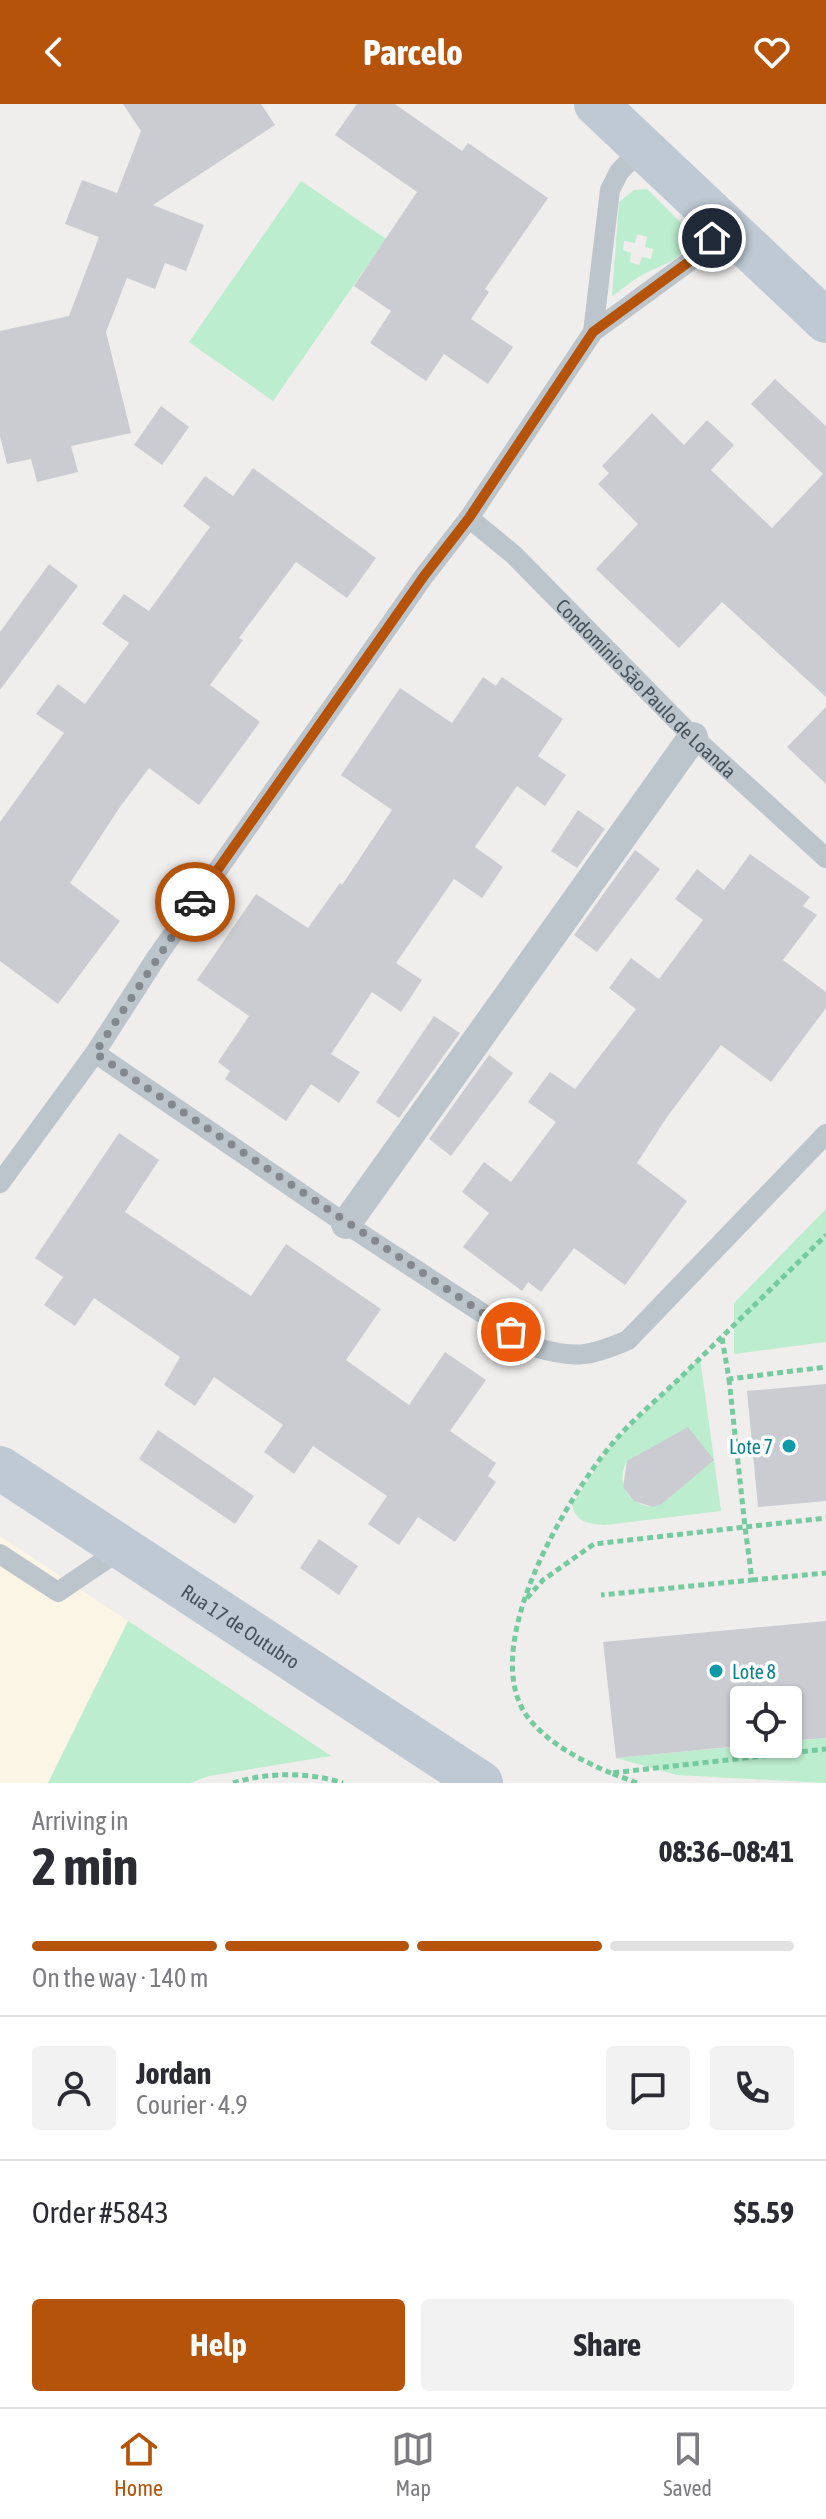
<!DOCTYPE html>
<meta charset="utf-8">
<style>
body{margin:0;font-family:"Asap Condensed",sans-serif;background:#f2f2f3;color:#2b2b33;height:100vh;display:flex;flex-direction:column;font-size:30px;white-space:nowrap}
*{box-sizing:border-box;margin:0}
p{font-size:26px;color:#7c7c81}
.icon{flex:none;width:44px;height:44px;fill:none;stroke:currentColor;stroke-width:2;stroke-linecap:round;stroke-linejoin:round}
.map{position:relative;height:1679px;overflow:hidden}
.details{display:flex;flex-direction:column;background:#fff;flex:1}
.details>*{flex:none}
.buttons{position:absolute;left:730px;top:1582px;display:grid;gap:16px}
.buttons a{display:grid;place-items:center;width:72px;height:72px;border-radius:8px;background:#fff;box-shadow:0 2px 6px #0004;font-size:40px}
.pin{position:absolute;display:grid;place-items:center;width:68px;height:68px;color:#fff;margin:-34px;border:4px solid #fff;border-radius:50%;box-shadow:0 2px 8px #0007}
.courier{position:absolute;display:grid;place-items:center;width:80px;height:80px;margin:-40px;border:6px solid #b45309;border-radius:50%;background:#fff;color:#222;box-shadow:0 2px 10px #0007}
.summary em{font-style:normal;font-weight:700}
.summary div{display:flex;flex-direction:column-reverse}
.summary{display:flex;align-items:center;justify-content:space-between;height:136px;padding:0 32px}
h1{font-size:52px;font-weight:700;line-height:60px}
.bar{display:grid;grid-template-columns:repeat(4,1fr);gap:12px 8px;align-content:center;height:96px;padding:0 32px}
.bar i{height:10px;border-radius:6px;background:#e1e1e2}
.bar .current{background:#b45309}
.bar p{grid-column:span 4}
.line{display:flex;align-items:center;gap:20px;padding:0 32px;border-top:2px solid #e1e1e2}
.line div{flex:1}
.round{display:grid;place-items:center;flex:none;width:84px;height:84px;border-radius:8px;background:#f2f2f3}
.button{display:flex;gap:16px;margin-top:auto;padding:16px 32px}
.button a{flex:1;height:92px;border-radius:8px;background:#b45309;color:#fff;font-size:32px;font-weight:700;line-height:92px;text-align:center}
.button a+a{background:#f2f2f3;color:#2b2b33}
header{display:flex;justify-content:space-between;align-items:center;height:104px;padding:0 32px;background:#b45309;color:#fff;font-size:36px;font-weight:700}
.dock{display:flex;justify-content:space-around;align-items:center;height:112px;border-top:2px solid #e1e1e2;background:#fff;font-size:22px;color:#7c7c81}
.dock a{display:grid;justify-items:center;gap:4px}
.dock .current{color:#b45309}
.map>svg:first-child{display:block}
.commercial{fill:#fbf5e6}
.green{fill:#bcedce;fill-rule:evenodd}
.building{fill:#caccd2}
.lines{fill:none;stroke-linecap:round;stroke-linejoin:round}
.path{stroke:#75ca9f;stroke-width:5;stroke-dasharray:6 4;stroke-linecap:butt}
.service{stroke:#bcc5cc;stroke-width:20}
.pedestrian{stroke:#bcc5cc;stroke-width:30}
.secondary{stroke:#bec9d4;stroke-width:44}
.done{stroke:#82888d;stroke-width:8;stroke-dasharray:0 14.4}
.route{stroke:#b45309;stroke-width:10}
.culture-dot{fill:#0f9aa8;stroke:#fff;stroke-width:3}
.labels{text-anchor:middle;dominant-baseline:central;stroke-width:7;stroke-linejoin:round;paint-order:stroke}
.street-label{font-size:20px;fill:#46515a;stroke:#fff}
.culture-label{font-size:20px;fill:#0d838f;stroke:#fff;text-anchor:end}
</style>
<header><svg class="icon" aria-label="back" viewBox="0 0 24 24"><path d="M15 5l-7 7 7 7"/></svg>Parcelo<svg class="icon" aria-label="heart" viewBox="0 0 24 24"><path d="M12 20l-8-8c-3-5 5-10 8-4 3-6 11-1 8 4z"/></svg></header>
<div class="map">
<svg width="826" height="1679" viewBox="0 0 826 1679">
<rect width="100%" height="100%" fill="#f0eded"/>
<path class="commercial" d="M 0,1432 L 128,1517 L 48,1679 L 0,1679 Z"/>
<path class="green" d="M 301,77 L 386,135 L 273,297 L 189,238 Z
M 647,85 L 686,124 C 691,153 671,157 650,167 C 636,173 624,184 612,192 L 619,98 L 634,86 ZM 637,130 L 647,133 L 645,143 L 653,145 L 651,155 L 642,153 L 639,161 L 630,158 L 631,149 L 623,146 L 624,137 L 635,139 Z
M 826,1105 L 826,1238 L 734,1250 L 734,1199 Z
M 700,1254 L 721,1407 L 605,1421 C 589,1420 577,1419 572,1401 L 612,1340 ZM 650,1346 L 676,1386 L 670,1394 L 653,1403 C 628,1400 615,1380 627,1357 Z
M 128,1517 L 331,1652 L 209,1672 L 190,1679 L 48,1679 Z
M 826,1634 L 826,1679 L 677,1671 L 616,1654 Z"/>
<path class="building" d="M 123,0 L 261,0 L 275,21 L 153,101 L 204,121 L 186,167 L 165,159 L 155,185 L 127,174 L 106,228 L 131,329 L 71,342 L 78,368 L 37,378 L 31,355 L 7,360 L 0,332 L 0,227 L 69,212 L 99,133 L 65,120 L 82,76 L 117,89 L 141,27 Z
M 357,0 L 395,0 L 462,47 L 468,39 L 548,94 L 485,185 L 489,188 L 471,215 L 513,243 L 488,280 L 444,250 L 426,277 L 370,239 L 391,207 L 354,182 L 417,88 L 335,31 Z
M 775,275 L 826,322 L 826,593 L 722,498 L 679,544 L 596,465 L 638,420 L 598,380 L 609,369 L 602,362 L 652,309 L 684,341 L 707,316 L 734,341 L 711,366 L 772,424 L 823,370 L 751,300 Z
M 161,302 L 189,323 L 162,361 L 134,341 Z
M 253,364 L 376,454 L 347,494 L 296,458 L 239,534 L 243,536 L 210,581 L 260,618 L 199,701 L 149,664 L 120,703 L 70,779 L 120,817 L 58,900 L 0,857 L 0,718 L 64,629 L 36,610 L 58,580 L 85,600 L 129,539 L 102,520 L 124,490 L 149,507 L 210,423 L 183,402 L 205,372 L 233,392 Z
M 49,460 L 78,482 L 0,586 L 0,528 Z
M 483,573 L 496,582 L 502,573 L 563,615 L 538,652 L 566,671 L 545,702 L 517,682 L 475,743 L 503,763 L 482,794 L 454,775 L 396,859 L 422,876 L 401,908 L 372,888 L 331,950 L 360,968 L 339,999 L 311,980 L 286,1017 L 225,975 L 230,967 L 218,958 L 249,912 L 197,876 L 256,790 L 308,824 L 340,779 L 342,781 L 392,706 L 341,671 L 400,584 L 452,619 Z
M 826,603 L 826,680 L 787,643 Z
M 578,706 L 605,725 L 577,764 L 551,747 Z
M 635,746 L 660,765 L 597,848 L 574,831 Z
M 750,750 L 810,793 L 803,802 L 817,811 L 783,856 L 826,888 L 826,904 L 771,978 L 721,941 L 667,1013 L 637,1059 L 687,1097 L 625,1181 L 574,1144 L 541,1188 L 528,1178 L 522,1187 L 463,1143 L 489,1109 L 462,1088 L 484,1058 L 511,1078 L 556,1018 L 528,998 L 550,968 L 575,985 L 636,905 L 609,884 L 631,854 L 659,875 L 703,816 L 675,795 L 697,765 L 724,786 Z
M 434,912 L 460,929 L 399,1014 L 376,998 Z
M 489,951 L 513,969 L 451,1052 L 429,1035 Z
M 119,1029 L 159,1056 L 125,1108 L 251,1192 L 286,1140 L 381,1205 L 346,1256 L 409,1301 L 445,1248 L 486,1276 L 450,1327 L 496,1359 L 488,1372 L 496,1378 L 455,1438 L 418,1413 L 399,1441 L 368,1420 L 387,1392 L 313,1342 L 294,1370 L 264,1348 L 283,1321 L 214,1273 L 195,1302 L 164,1281 L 180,1253 L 94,1194 L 75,1222 L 44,1201 L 63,1173 L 35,1154 Z
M 826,1280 L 826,1397 L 758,1403 L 747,1287 Z
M 688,1323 L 714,1356 L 662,1400 L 653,1403 L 634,1397 L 623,1383 L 627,1357 Z
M 158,1326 L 254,1392 L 235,1420 L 139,1355 Z
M 319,1435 L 358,1462 L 339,1491 L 300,1464 Z
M 826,1517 L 826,1634 L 788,1637 L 788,1596 L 744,1596 L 744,1640 L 761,1640 L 616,1654 L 603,1538 Z"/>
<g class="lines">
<path class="path" d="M 722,1234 L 729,1275 L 826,1263
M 729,1275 L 745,1423 L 826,1414
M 752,1476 L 826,1469
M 527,1494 L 543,1476 L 594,1440 L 745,1423 L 752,1476 L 601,1491
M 611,1669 C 581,1657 540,1635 523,1606 C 483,1535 566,1395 612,1340 C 633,1315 659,1294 682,1272 C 730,1225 778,1178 826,1131
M 233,1679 C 268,1668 308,1668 343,1679
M 637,1679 L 611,1669 L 826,1645"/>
<g class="service">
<path d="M 593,228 L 610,86 L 619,68 L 642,44"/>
<path id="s1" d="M 469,414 L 514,451 L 693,633 L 826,754"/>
<path d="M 95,949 L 346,1120 L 534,1243 C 575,1255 589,1253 628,1236 L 826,1030"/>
<path d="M 0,1079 L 95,949 L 156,854 L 424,472 L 469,414 L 593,228 L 701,149 L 722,119"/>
<path d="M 0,1450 L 58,1488 L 123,1444"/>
</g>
<path class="pedestrian" d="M 346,1120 L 693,633"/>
<g class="secondary">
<path d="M 596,0 L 826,217"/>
<path id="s2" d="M 0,1364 L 481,1679"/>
</g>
</g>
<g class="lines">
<path class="done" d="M 195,798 L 95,949 L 511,1228"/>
<path class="route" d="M 195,798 L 424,472 L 469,414 L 593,228 L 701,149 L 712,134"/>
</g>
<g class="culture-dot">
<circle cx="789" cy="1342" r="8"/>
<circle cx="716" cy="1567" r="8"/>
</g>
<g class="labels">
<g class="street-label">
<text stroke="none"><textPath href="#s1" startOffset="246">Condomínio São Paulo de Loanda</textPath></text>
<text stroke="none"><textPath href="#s2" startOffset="288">Rua 17 de Outubro</textPath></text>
</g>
<g class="culture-label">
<text x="773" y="1342">Lote 7</text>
<text x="732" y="1567" text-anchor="start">Lote 8</text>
</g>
</g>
</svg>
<div class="buttons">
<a><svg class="icon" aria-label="locate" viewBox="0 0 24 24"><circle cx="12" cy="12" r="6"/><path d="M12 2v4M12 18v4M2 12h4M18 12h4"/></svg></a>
</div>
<div class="pin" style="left:511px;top:1228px;background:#ea580c"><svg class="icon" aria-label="bag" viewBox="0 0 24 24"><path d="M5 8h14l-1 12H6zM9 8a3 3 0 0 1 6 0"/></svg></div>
<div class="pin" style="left:712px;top:134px;background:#1f2937"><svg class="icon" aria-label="home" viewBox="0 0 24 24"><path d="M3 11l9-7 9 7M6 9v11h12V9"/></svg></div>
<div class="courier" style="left:195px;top:798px"><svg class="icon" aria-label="car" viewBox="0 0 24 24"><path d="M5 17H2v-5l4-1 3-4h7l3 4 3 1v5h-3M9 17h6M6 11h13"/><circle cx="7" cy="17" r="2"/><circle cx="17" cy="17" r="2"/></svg></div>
</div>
<section class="details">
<div class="summary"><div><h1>2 min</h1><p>Arriving in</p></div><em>08:36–08:41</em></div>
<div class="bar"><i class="current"></i><i class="current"></i><i class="current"></i><i></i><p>On the way · 140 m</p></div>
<div class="line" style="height:144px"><a class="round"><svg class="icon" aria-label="person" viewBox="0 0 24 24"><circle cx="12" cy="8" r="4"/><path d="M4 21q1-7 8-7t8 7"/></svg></a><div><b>Jordan</b><p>Courier · 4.9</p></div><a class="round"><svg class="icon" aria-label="chat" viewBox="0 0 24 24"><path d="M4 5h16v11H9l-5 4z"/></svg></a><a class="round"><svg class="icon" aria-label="phone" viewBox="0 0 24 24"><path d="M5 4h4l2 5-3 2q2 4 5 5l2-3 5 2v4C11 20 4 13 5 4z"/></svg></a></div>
<div class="line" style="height:104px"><div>Order #5843</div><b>$5.59</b></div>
<div class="button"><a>Help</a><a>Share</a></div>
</section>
<nav class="dock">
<a class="current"><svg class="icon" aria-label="home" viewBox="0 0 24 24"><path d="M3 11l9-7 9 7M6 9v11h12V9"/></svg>Home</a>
<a><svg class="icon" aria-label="map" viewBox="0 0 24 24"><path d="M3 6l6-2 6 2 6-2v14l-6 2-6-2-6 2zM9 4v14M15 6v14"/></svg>Map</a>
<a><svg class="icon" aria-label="saved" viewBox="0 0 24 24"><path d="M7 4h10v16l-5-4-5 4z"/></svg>Saved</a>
</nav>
